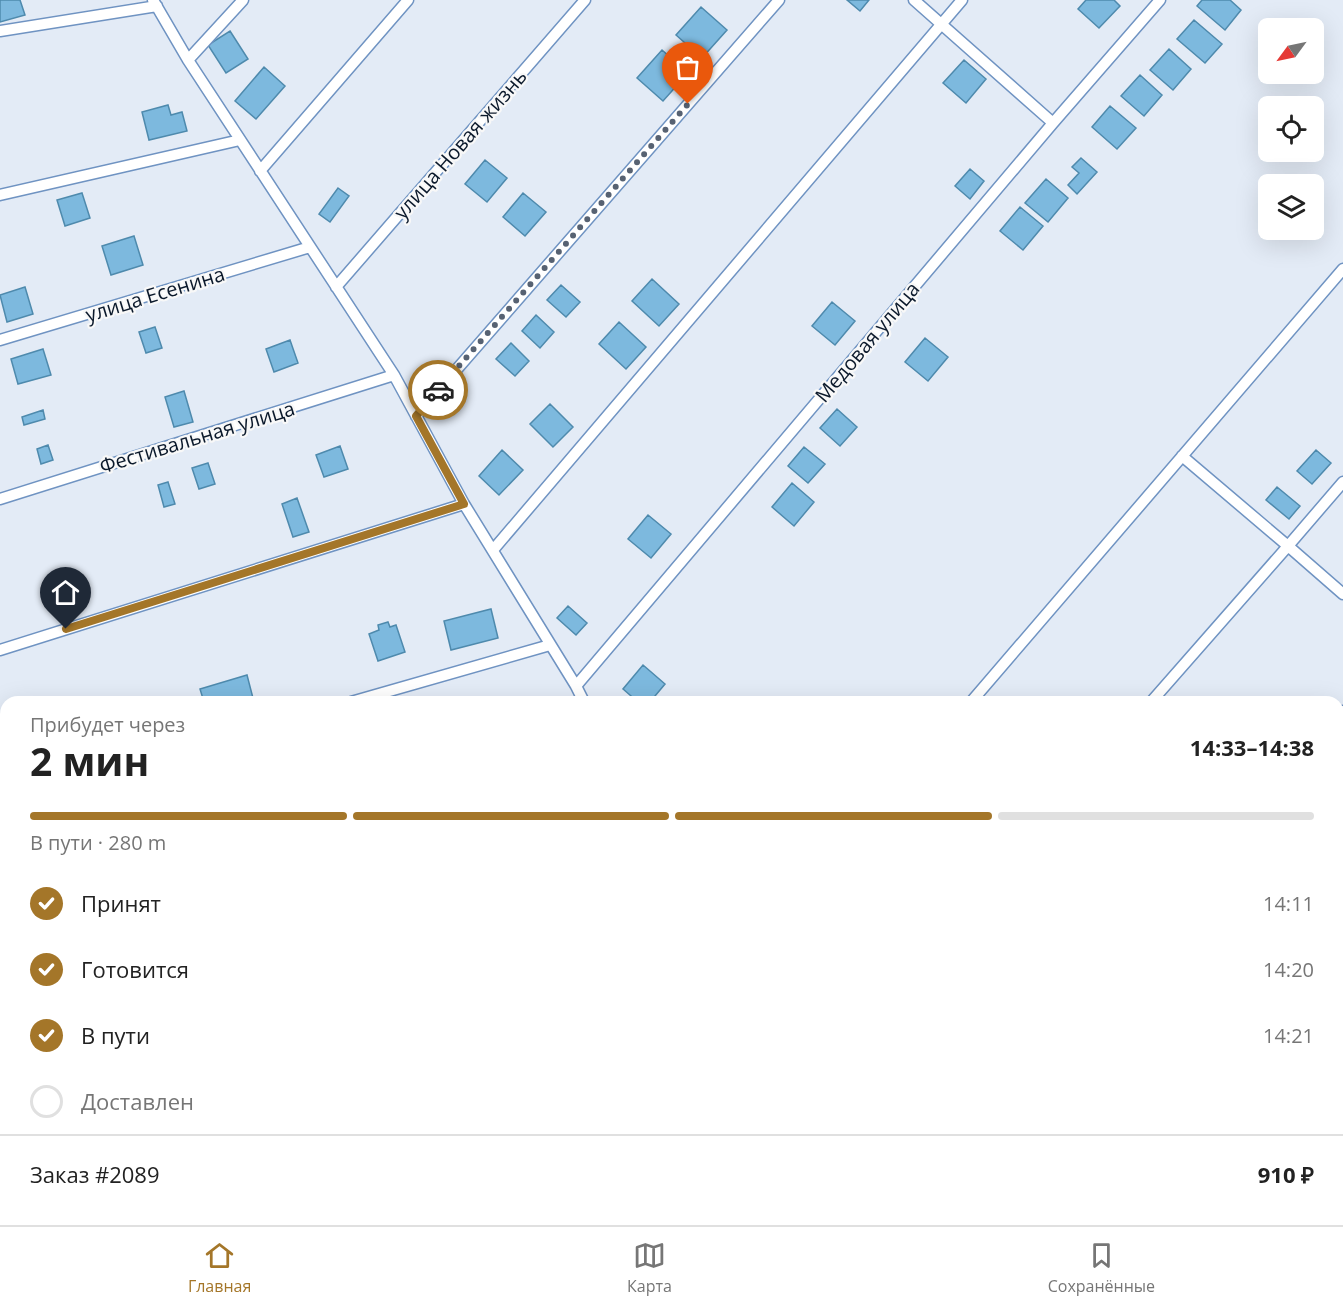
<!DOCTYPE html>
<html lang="ru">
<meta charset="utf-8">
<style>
body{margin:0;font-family:"Open Sans",sans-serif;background:#f2f2f2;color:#222;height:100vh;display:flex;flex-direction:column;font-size:22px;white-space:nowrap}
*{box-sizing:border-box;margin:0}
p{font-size:20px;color:#767676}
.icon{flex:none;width:33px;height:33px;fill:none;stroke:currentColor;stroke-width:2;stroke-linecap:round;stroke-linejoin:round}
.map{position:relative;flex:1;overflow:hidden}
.side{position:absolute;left:0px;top:696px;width:1344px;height:530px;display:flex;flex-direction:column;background:#fff;border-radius:18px 18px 0 0;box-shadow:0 6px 24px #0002}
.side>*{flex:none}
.needle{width:39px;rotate:237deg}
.fabs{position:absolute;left:1258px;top:18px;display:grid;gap:12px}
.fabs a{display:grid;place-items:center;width:66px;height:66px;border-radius:9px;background:#fff;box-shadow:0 6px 24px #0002;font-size:30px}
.pin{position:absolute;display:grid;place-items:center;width:51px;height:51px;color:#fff;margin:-62px -26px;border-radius:50% 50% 50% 0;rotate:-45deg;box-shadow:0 0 6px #0007}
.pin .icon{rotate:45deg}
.courier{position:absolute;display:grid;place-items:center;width:60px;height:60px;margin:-30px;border:4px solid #a47629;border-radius:50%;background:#fff;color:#222;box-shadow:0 2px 8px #0007}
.overview em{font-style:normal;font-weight:700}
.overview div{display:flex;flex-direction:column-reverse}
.overview{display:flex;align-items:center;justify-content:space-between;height:102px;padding:0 30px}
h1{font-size:39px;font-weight:700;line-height:45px}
.bar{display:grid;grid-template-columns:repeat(4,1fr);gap:9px 6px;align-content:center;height:72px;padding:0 30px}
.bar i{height:8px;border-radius:4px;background:#e0e0e0}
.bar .active{background:#a47629}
.bar p{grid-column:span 4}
.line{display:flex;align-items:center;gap:15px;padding:0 30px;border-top:2px solid #e0e0e0}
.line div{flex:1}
ol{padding:0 30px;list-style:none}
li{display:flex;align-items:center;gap:18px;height:66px}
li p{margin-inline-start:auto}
li .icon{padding:6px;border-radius:50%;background:#a47629;color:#fff;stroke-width:4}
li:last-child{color:#767676}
li i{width:33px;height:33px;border:3px solid #e0e0e0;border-radius:50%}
.menu{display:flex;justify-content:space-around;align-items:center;height:84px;border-top:2px solid #e0e0e0;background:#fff;font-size:16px;color:#767676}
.menu a{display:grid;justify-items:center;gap:3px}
.menu .active{color:#a47629}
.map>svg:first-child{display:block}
.building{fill:#7db9de;stroke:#4e8aad;stroke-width:1.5}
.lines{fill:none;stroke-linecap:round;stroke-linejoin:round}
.minor-casing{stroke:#6f93c2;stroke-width:13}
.minor{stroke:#fff;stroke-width:10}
.done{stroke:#576272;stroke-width:6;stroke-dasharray:0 10.8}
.route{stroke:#a47629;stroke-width:8}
.labels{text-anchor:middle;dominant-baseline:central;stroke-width:4.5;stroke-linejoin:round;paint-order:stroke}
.street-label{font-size:20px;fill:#0b192b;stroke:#f8f8f8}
</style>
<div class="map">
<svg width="1343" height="1225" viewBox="0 0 1343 1225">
<rect width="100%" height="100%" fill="#e3ebf6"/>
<path class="building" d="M 0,0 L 20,0 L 25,15 L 0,22 Z
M 847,0 L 869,0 L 860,11 Z
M 1086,0 L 1114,0 L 1120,6 L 1099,28 L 1078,9 Z
M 1202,0 L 1230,0 L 1241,10 L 1225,30 L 1197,6 Z
M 701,7 L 727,30 L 702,58 L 676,35 Z
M 1194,20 L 1222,44 L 1205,63 L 1177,39 Z
M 230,31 L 248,59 L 226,73 L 208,45 Z
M 1169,49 L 1191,69 L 1173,90 L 1150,70 Z
M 662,50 L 688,73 L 663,101 L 637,78 Z
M 964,60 L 986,79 L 966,103 L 943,83 Z
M 264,67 L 285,86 L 256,119 L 235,101 Z
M 1140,75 L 1162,95 L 1144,116 L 1121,96 Z
M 168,105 L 171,115 L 182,112 L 187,131 L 149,140 L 142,112 Z
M 1110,106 L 1136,128 L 1117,149 L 1092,127 Z
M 1081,158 L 1097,172 L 1077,194 L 1068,185 L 1079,173 L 1072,167 Z
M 485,160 L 507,178 L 487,202 L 465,184 Z
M 970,169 L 984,181 L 970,199 L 955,186 Z
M 1046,179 L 1068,198 L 1048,222 L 1025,203 Z
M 338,188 L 349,196 L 330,222 L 319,214 Z
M 82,193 L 90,218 L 65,226 L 57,200 Z
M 523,193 L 546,212 L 525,236 L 503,217 Z
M 1020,207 L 1043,226 L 1023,250 L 1000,231 Z
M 134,236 L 143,265 L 111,275 L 102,246 Z
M 652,279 L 679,304 L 659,326 L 632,301 Z
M 561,285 L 580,302 L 566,317 L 547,300 Z
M 25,287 L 33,314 L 7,322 L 0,295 Z
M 832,302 L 855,321 L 835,345 L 812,326 Z
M 536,315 L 554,332 L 540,348 L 522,331 Z
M 619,322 L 646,347 L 626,369 L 599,344 Z
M 155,327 L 162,348 L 146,353 L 139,332 Z
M 925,338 L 948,357 L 928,381 L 905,362 Z
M 290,340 L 298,363 L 274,372 L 266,349 Z
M 511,343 L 529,361 L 515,376 L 496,359 Z
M 43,349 L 51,375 L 18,384 L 11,359 Z
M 184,391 L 193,422 L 174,427 L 165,397 Z
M 550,404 L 573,427 L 553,447 L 530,424 Z
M 837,409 L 857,427 L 840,446 L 820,428 Z
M 43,410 L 45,419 L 24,425 L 22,417 Z
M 48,445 L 53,460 L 41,464 L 37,449 Z
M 340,446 L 348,469 L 324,477 L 316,455 Z
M 804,447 L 825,464 L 808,483 L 788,466 Z
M 502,450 L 523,470 L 499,495 L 479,476 Z
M 1316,450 L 1331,463 L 1312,484 L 1297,471 Z
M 208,463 L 215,484 L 199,489 L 192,468 Z
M 168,482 L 175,504 L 164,507 L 158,485 Z
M 792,483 L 814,502 L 794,526 L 772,507 Z
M 1277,487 L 1300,506 L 1289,519 L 1266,500 Z
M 297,498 L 309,532 L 293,537 L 282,504 Z
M 648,515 L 671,534 L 651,558 L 628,539 Z
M 63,584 L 69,603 L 54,608 L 48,589 Z
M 568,606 L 587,623 L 576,635 L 557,618 Z
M 491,609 L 498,638 L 451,650 L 444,621 Z
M 388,622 L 390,627 L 396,625 L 405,652 L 378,661 L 369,634 L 379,630 L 378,625 Z
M 643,665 L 665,684 L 650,702 L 638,702 L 623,689 Z
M 247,675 L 254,702 L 204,702 L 200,689 Z"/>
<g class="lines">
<defs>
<path id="minor" d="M 153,0 L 188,60 L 394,375 L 464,504 L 576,686 L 584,702
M 914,0 L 1053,123
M 0,31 L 157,6
M 188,60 L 243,0
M 260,171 L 408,0
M 0,195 L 240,140
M 336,287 L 585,0
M 0,340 L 310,247
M 416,416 L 779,0
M 1343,482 L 1288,546 L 1343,594
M 0,499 L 394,375
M 493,550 L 962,0
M 0,650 L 464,504
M 576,686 L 1053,123 L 1160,0
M 351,702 L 550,645
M 971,702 L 1343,269
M 1151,702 L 1288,546 L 1182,456
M 1338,717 L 1343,711
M 0,797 L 6,814
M 1338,941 L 1343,935
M 0,952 L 6,950
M 0,1094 L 6,1092
M 1338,1144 L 1343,1138
M 135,1220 L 137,1225
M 358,1220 L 358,1225
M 652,1220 L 652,1225
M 848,1220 L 899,1222 L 902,1220
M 70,1225 L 88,1220
M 1095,1225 L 1099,1220
M 1268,1225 L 1273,1220"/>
</defs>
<use href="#minor" class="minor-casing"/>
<use href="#minor" class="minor"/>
</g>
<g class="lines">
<path class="done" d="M 438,390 L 688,104"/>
<path class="route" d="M 66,629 L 464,504 L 416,416 L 438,390"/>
</g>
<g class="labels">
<g class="street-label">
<text transform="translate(460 144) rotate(-49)">улица Новая жизнь</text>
<text transform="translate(155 294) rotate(-17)">улица Есенина</text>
<text transform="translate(867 342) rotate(-50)">Медовая улица</text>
<text transform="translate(197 437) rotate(-17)">Фестивальная улица</text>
</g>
</g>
</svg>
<div class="fabs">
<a><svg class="needle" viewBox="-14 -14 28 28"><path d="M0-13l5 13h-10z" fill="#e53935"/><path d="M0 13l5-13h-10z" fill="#767676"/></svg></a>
<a><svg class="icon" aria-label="locate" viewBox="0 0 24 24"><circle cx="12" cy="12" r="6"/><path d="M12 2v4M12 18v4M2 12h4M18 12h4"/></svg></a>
<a><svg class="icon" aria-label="layers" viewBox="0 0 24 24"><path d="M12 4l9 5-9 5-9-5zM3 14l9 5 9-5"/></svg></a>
</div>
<div class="pin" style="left:688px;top:104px;background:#ea580c"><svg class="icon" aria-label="bag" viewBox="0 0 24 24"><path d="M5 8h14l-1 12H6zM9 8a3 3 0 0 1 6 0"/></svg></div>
<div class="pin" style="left:66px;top:629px;background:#1f2937"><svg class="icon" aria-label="home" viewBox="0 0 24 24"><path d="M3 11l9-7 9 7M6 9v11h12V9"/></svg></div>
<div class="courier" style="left:438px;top:390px"><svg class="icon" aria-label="car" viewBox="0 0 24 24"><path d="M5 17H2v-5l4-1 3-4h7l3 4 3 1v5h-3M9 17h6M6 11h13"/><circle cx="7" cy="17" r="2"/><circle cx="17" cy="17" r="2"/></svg></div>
<section class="side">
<div class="overview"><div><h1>2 мин</h1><p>Прибудет через</p></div><em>14:33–14:38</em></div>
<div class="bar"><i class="active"></i><i class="active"></i><i class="active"></i><i></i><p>В пути · 280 m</p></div>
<ol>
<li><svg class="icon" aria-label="check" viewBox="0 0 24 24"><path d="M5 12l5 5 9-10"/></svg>Принят<p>14:11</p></li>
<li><svg class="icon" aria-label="check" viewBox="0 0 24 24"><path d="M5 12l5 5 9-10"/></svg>Готовится<p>14:20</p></li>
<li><svg class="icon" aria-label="check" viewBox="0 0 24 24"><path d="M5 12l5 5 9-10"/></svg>В пути<p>14:21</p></li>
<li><i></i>Доставлен</li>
</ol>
<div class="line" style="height:78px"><div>Заказ #2089</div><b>910 ₽</b></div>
</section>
</div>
<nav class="menu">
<a class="active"><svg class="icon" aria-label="home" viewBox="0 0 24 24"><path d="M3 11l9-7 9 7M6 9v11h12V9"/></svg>Главная</a>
<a><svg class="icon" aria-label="map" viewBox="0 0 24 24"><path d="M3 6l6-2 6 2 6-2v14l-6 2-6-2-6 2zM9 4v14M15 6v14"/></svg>Карта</a>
<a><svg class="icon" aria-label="saved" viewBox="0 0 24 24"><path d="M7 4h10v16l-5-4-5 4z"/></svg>Сохранённые</a>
</nav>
